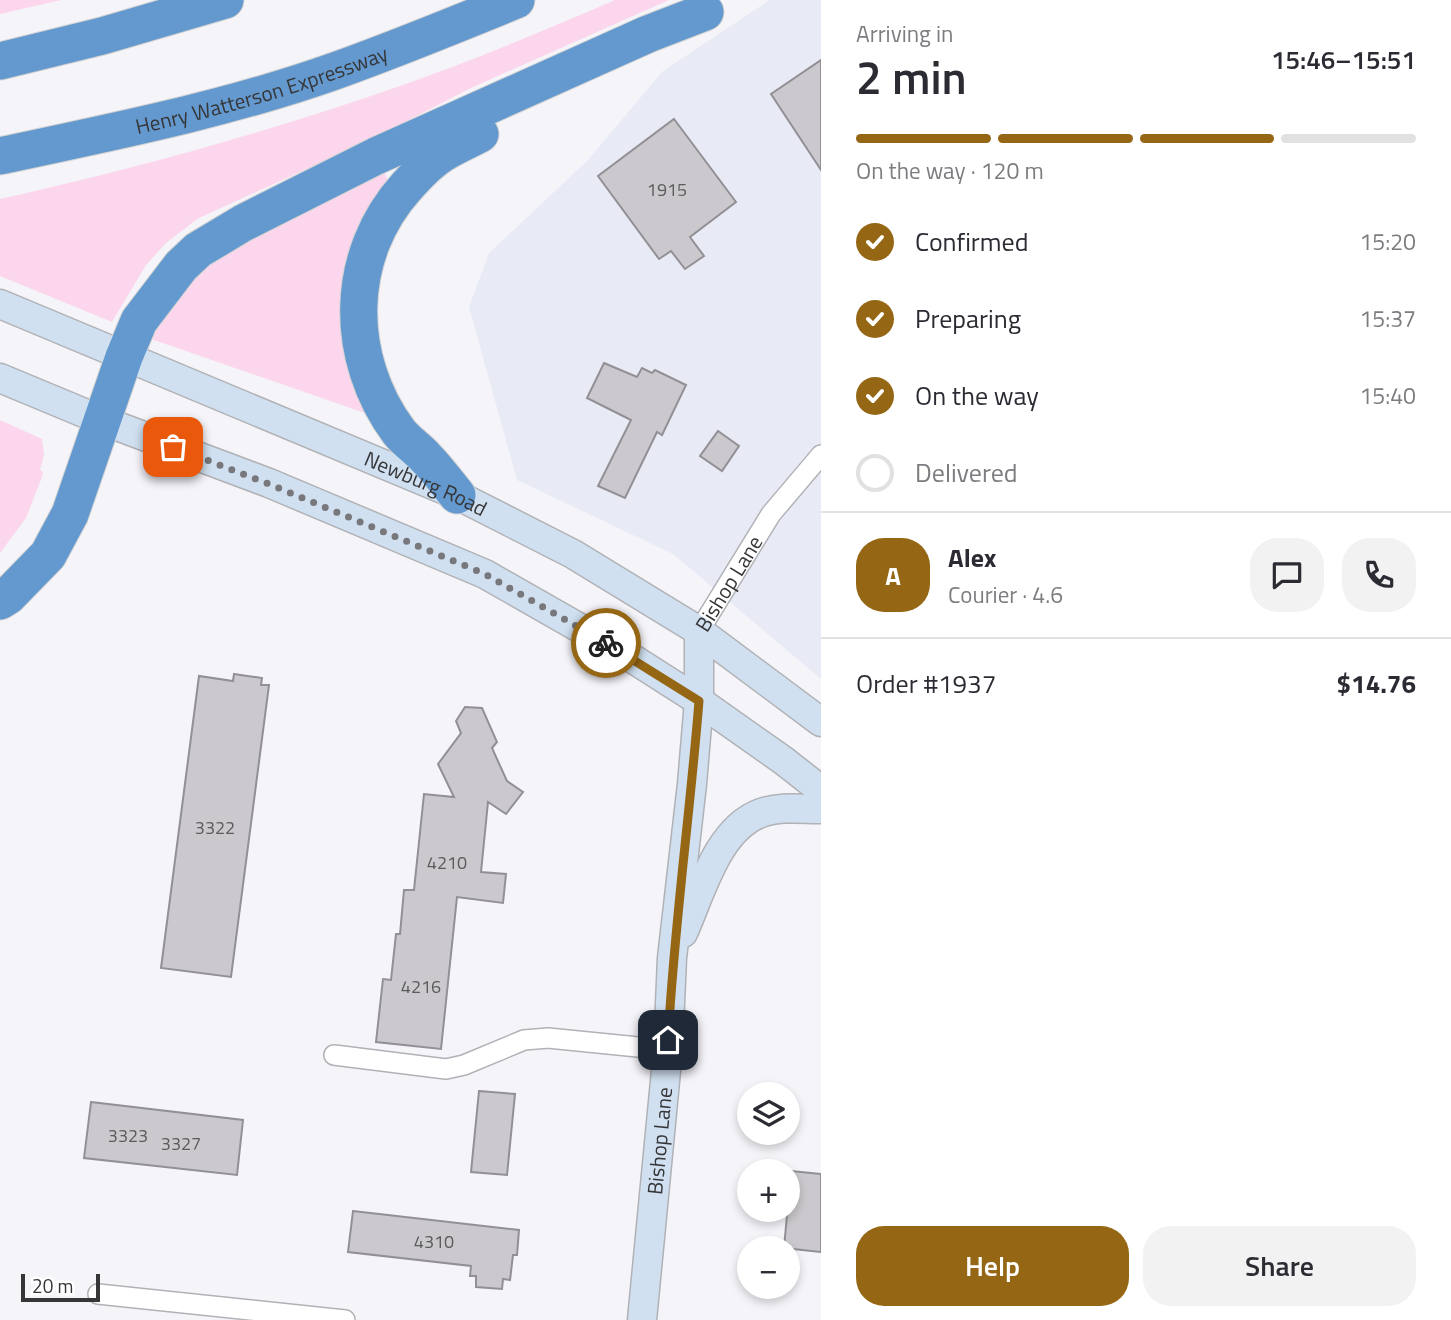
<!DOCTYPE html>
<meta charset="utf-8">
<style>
body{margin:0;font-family:"Titillium Web",sans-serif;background:#f2f2f3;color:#2b2b33;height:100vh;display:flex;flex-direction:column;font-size:26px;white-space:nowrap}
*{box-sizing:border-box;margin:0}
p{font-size:23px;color:#7c7c81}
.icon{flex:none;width:38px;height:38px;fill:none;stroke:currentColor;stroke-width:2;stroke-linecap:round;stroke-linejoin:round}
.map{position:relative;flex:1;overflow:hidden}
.panel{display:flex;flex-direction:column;background:#fff;width:630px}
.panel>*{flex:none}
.buttons{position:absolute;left:737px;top:1082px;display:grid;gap:14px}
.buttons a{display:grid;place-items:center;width:63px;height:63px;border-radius:50%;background:#fff;box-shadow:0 4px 10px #0003;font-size:35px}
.scale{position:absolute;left:21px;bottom:18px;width:79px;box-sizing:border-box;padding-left:7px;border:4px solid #363638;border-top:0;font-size:19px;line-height:24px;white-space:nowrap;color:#363638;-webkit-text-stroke:5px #fff;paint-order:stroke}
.pin{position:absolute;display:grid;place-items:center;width:60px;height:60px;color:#fff;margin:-30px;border-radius:14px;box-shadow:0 4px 10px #0006}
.courier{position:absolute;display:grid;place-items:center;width:70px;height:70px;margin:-35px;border:5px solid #956715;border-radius:50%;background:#fff;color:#222;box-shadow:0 2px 9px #0007}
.head em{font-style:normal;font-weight:600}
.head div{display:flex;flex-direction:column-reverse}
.head{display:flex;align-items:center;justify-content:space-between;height:119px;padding:0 35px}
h1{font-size:46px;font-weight:600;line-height:52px}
.bar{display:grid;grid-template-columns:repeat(4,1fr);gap:10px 7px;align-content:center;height:84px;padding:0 35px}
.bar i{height:9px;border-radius:5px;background:#e1e1e2}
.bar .current{background:#956715}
.bar p{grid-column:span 4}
.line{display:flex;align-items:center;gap:18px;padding:0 35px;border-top:2px solid #e1e1e2}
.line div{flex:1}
.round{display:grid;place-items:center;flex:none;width:74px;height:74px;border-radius:28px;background:#f2f2f3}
ol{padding:0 35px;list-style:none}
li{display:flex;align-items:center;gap:21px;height:77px}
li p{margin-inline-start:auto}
li .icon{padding:7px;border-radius:50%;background:#956715;color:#fff;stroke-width:4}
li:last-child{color:#7c7c81}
li i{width:38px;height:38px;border:4px solid #e1e1e2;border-radius:50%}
.cta{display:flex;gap:14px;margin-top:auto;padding:14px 35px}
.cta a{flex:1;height:80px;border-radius:28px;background:#956715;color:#fff;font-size:28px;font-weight:600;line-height:80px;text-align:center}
.cta a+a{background:#f2f2f3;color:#2b2b33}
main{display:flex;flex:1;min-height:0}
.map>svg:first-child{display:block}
.built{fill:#e8eaf6}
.green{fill:#fcd6ec}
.building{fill:#cbc9cd;stroke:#929094;stroke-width:2}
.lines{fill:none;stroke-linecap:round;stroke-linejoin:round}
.street-casing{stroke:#b1b2b6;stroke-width:22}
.secondary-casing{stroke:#b1b2b6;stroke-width:31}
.highway-casing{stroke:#d3d3d3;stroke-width:39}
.street{stroke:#fff;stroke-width:19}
.secondary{stroke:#d0e0f0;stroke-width:28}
.highway{stroke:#6399ce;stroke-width:37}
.done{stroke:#78787c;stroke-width:7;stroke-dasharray:0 12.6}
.route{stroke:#956715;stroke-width:9}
.labels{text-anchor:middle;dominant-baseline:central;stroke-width:5;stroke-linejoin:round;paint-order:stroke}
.number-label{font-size:18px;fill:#5b5b5d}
.street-label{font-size:21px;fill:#363638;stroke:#fff}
</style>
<main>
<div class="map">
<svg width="821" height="1320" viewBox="0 0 821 1320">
<rect width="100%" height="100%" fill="#f4f4f9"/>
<path class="built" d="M 770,0 L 821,0 L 821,679 L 673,554 L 517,480 L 469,307 L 489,253 L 587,161 L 662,72 Z"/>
<path class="green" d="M 0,0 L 61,0 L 0,14 Z
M 615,0 L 669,0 L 473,87 L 374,138 L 197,219 L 166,243 L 146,265 L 112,322 L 0,276 L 0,199 C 136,169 271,131 403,85 C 475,60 545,30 615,0 Z
M 385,173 L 388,182 L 342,333 L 347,366 L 359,395 L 367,408 L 365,413 L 151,339 L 169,301 L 228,247 Z
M 0,420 L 42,439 L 44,455 L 40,470 L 43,472 L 42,477 L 26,518 L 0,553 Z"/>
<path class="building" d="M 821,60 L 821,170 L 771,94 Z
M 674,119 L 736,202 L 690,237 L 704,256 L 685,269 L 671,251 L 659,259 L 598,176 Z
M 604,363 L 637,377 L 642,368 L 652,373 L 655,370 L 686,385 L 662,435 L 657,432 L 625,498 L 598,486 L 631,420 L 587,398 Z
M 718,431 L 739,446 L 722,471 L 700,456 Z
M 234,674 L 262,678 L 261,685 L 269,685 L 231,977 L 161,968 L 199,676 L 233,681 Z
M 465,707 L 482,708 L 497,742 L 492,748 L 507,781 L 523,792 L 506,814 L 488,802 L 481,872 L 506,874 L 503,903 L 457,897 L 441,1049 L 376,1042 L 383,979 L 391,980 L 396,934 L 400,934 L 404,890 L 414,890 L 424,794 L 454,797 L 438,764 L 461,733 L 456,721 Z
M 479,1091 L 515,1094 L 507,1175 L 471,1172 Z
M 91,1102 L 243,1120 L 237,1175 L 84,1158 Z
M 791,1171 L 821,1174 L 821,1252 L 784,1248 Z
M 353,1211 L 519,1230 L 517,1255 L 513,1255 L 510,1280 L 503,1279 L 502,1289 L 476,1287 L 476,1276 L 470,1276 L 471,1266 L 348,1252 Z"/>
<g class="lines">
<defs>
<g id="street">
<path id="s1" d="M 699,631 L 771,514 L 821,455"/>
<path d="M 334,1055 L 446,1069 L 464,1065 L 524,1040 L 548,1038 L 668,1050"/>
<path d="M 98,1294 L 345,1320"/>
</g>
<g id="secondary">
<path id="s2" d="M 0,304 L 457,495 L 573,554 L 699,631 L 821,722"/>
<path d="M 0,378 L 101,420 L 269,483 L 485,574 L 627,655 L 699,701 L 784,761 L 821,790"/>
<path d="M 683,933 C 701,893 717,829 761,813 C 780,806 801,809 821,809"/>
<path id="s3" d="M 642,1320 L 668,1050 L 672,958 L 692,784 L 699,701 L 699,631"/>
</g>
<g id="highway">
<path d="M 0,61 L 102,36 L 225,0"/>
<path id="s4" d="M 0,156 C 111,132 224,110 332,72 C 394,50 455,25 516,0"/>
<path d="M 457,495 C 447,483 437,469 426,458 C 418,449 407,442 399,432 C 344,358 344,255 407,186 C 419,173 431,160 447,151 C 457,145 469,140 480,134"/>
<path d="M 0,601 L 8,596 L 48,555 L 70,514 L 124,357 L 139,321 L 181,266 L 198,250 L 243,223 L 376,156 L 648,34 L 705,12"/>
</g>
</defs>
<use href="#street" class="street-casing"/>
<use href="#secondary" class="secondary-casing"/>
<use href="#highway" class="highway-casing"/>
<use href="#street" class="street"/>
<use href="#secondary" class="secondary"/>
<use href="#highway" class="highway"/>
</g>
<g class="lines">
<path class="done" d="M 173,447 L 269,484 L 485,574 L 606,643"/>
<path class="route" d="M 606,643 L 699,701 C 690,814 674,927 668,1040"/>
</g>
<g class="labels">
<g class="number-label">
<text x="667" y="189">1915</text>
<text x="215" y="827">3322</text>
<text x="447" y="862">4210</text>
<text x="421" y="986">4216</text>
<text x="128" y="1135">3323</text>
<text x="181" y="1143">3327</text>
<text x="434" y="1241">4310</text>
</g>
<g class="street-label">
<text stroke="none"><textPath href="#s4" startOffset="270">Henry Watterson Expressway</textPath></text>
<text stroke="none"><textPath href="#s2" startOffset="462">Newburg Road</textPath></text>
<text stroke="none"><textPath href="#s1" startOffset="56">Bishop Lane</textPath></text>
<text stroke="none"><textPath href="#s3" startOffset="180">Bishop Lane</textPath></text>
</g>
</g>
</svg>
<div class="buttons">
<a><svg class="icon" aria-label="layers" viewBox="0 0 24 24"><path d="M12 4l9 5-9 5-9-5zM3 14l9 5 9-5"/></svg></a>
<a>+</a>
<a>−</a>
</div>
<div class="scale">20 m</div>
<div class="pin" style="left:173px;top:447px;background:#ea580c"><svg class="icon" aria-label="bag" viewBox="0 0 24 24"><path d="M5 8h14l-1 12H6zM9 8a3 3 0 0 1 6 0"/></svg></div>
<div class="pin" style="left:668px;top:1040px;background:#1f2937"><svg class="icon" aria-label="home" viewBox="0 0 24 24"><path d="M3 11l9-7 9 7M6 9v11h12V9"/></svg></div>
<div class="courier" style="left:606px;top:643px"><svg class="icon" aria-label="bike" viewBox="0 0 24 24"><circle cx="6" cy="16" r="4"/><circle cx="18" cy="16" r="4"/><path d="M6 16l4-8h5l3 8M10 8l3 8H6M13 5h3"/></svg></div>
</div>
<section class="panel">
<div class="head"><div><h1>2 min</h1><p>Arriving in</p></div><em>15:46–15:51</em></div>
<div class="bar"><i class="current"></i><i class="current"></i><i class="current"></i><i></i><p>On the way · 120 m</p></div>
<ol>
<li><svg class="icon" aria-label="check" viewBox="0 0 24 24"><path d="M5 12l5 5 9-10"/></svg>Confirmed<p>15:20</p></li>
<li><svg class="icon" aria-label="check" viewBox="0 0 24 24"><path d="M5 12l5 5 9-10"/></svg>Preparing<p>15:37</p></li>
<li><svg class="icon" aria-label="check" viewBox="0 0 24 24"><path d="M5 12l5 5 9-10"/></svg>On the way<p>15:40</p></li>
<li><i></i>Delivered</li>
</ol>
<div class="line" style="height:126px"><b class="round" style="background:#956715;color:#fff">A</b><div><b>Alex</b><p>Courier · 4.6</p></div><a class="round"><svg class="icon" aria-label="chat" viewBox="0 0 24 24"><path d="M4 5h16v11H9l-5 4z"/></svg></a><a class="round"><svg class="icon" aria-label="phone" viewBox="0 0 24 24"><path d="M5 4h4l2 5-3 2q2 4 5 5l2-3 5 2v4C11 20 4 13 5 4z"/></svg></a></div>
<div class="line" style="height:91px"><div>Order #1937</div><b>$14.76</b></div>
<div class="cta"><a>Help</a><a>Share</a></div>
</section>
</main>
